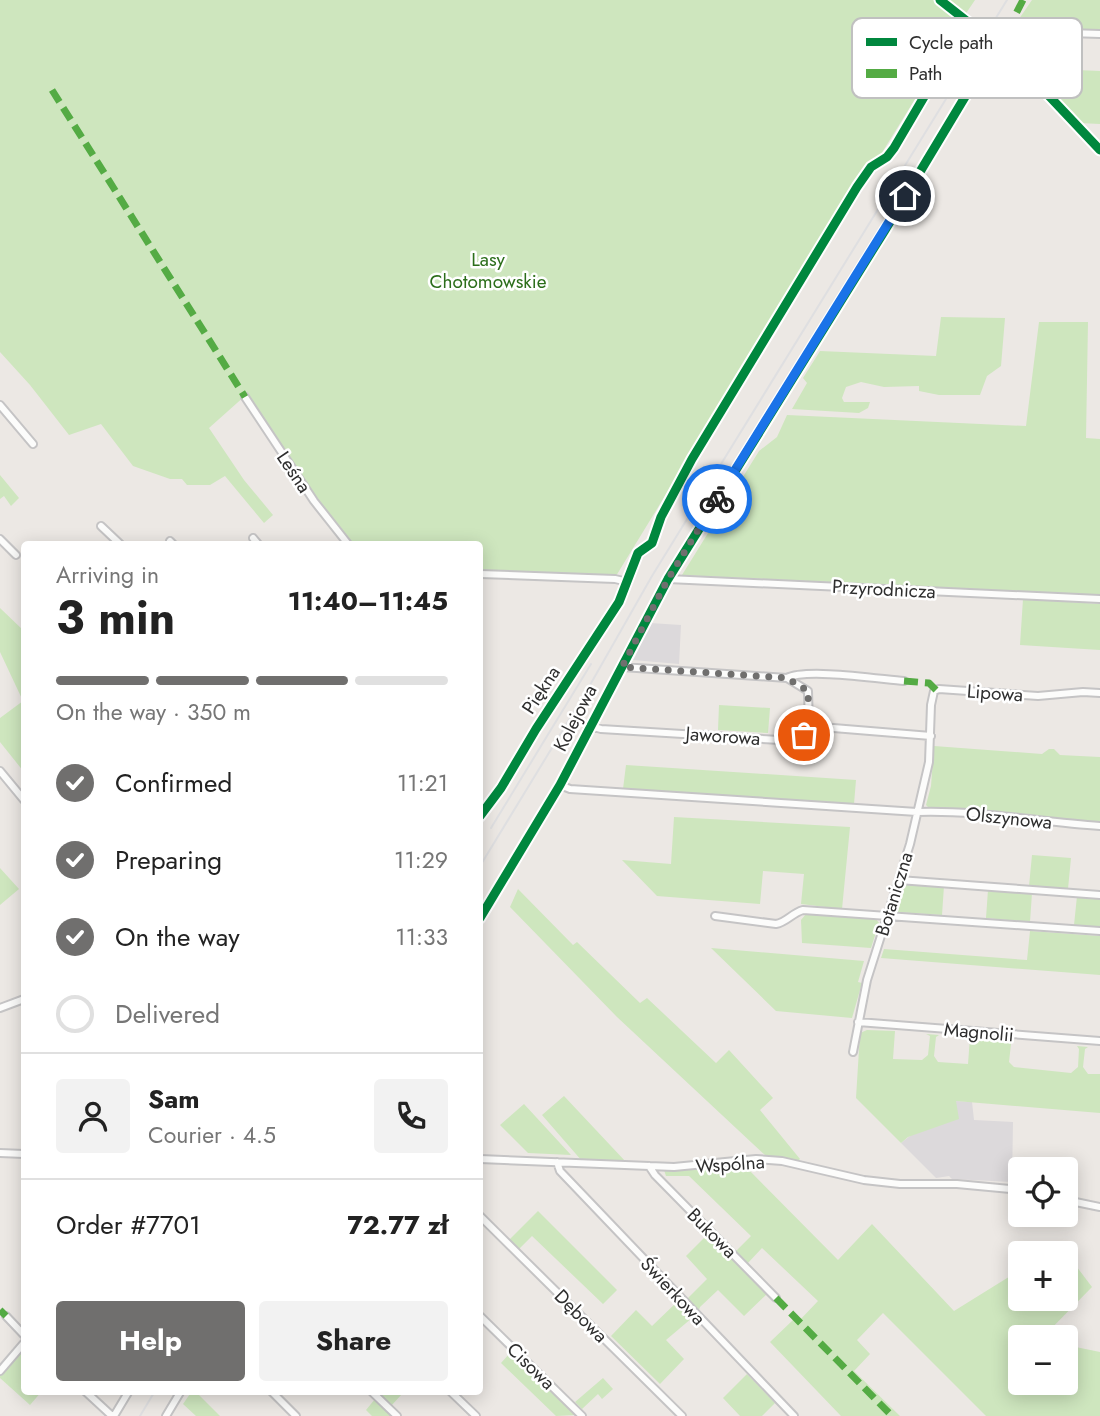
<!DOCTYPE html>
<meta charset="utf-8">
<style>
body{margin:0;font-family:Jost,sans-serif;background:#f2f2f2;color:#222;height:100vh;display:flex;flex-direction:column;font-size:26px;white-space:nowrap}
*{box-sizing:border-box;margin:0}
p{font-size:23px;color:#767676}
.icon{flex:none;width:38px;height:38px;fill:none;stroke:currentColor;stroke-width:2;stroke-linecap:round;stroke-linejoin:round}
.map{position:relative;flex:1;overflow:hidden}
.sheet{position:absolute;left:21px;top:541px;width:462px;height:854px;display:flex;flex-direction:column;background:#fff;border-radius:7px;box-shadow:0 4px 18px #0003}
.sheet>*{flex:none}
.buttons{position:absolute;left:1008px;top:1157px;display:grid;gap:14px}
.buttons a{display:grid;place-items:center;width:70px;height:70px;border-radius:7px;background:#fff;box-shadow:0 4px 18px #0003;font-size:35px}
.pin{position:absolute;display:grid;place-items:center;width:60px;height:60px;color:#fff;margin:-30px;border:4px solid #fff;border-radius:50%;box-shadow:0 2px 7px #0007}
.courier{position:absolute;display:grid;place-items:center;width:70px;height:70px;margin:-35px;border:5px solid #1a73e8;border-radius:50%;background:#fff;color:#222;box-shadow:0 2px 9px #0007}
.summary em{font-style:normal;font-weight:700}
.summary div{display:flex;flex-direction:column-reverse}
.summary{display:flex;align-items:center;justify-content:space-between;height:119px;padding:0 35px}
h1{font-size:46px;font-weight:700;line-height:52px}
.bar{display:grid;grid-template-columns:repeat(4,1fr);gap:10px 7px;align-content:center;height:84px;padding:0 35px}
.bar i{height:9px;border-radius:5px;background:#e0e0e0}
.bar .on{background:#706f6e}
.bar p{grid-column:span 4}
.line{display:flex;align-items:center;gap:18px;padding:0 35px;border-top:2px solid #e0e0e0}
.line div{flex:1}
.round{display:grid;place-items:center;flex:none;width:74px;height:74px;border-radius:7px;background:#f2f2f2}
ol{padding:0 35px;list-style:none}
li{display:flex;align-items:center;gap:21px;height:77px}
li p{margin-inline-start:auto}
li .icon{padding:7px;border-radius:50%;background:#706f6e;color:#fff;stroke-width:4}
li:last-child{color:#767676}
li i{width:38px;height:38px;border:4px solid #e0e0e0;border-radius:50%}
.button{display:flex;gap:14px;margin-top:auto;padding:14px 35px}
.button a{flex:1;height:80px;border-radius:7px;background:#706f6e;color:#fff;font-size:28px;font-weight:700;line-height:80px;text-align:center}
.button a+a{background:#f2f2f2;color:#222}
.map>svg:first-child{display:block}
.industrial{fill:#dcd9db}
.green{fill:#cee6be}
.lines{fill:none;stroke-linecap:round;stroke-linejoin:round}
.minor-casing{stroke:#c5c4c5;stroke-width:10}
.minor{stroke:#fcfcfb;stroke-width:6}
.rail{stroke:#dfdfe1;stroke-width:2}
.quiet{stroke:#54ab44;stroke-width:7;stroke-dasharray:14 7;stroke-linecap:butt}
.cycleway-casing{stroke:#fff;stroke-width:13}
.cycleway{stroke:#00873e;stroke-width:9}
.done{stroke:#706f6e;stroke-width:7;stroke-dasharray:0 12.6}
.route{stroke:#1a73e8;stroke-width:9}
.labels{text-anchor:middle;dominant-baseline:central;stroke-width:5;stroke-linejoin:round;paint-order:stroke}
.park-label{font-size:19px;fill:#2c6e1b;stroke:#fff}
.street-label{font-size:19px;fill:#2e2e2e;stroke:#fff}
.key{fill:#fff;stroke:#c0c0c0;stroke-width:2}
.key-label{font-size:19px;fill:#2e2e2e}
</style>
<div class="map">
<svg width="1100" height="1416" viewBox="0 0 1100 1416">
<rect width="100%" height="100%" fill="#ece8e4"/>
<path class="industrial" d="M 650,623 L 681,625 L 679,664 L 633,660 L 636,655 L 634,653 Z
M 955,1101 L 972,1102 L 974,1120 L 1013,1122 L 1012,1182 L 952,1179 L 949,1176 L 936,1178 L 901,1143 Z"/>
<path class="green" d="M 0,0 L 975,0 L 940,52 L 943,54 L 878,159 L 872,160 L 855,185 L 616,576 L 480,572 L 480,544 L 352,544 L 312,492 L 246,395 L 209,428 L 244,480 L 273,515 L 264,523 L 225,476 L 210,485 L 187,485 L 182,479 L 170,479 L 133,466 L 101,424 L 69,435 L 30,385 L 0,352 Z
M 1032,0 L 1100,0 L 1100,32 L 1012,29 Z
M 1029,68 L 1100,71 L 1100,124 L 1079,123 Z
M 941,317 L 1005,318 L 1001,366 L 987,376 L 980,395 L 939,395 L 919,391 L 919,386 L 884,387 L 861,382 L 846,387 L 842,398 L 844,402 L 870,402 L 868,408 L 859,413 L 792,409 L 807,383 L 803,378 L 820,351 L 936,356 Z
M 1039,322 L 1088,322 L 1086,438 L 1100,439 L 1100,595 L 682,575 L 759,451 L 777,437 L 787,415 L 1026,426 Z
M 0,475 L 19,498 L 11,506 L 4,496 L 0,499 Z
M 1023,599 L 1100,604 L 1100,650 L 1020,645 Z
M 0,608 L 24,631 L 24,772 L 0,742 L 0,718 L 23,701 L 0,652 Z
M 719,705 L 770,708 L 768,733 L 718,730 Z
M 934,746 L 1042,754 L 1049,749 L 1054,749 L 1060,755 L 1100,757 L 1100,823 L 1036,819 L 1017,813 L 929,808 L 926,805 L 931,786 Z
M 626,765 L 856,780 L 854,804 L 623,789 Z
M 674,817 L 850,827 L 842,909 L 801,904 L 804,874 L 763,871 L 760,904 L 657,896 L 622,860 L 671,864 Z
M 1032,855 L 1071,858 L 1068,889 L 1029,886 Z
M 0,868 L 19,889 L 0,905 Z
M 903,883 L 944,886 L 942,915 L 897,912 L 895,909 Z
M 518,889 L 573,945 L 577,942 L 640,1003 L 647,998 L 716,1063 L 729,1050 L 773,1098 L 760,1110 L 800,1159 L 798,1161 L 766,1156 L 617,1017 L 510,907 Z
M 988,890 L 1032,893 L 1030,922 L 986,918 Z
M 1077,896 L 1100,898 L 1100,927 L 1074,925 Z
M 806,914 L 876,919 L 879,923 L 871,948 L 802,943 L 801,920 Z
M 1030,931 L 1100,936 L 1100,975 L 881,958 L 884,949 L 1027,960 Z
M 711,948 L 864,961 L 858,982 L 862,983 L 852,1018 L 776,1011 Z
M 867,1030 L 895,1031 L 893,1059 L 922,1060 L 928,1055 L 930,1036 L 926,1034 L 939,1035 L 936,1037 L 934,1056 L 938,1062 L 968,1064 L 970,1037 L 1013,1041 L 1011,1044 L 1009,1062 L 1014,1067 L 1071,1073 L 1078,1067 L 1079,1049 L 1077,1046 L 1088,1047 L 1085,1049 L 1083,1067 L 1088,1074 L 1100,1074 L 1100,1113 L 956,1101 L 959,1119 L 908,1137 L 901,1143 L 856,1098 L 860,1033 Z
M 564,1096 L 626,1162 L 582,1161 L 542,1115 Z
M 524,1104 L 571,1155 L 528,1153 L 500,1125 Z
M 743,1168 L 747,1168 L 838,1260 L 872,1224 L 954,1311 L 1020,1270 L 1020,1298 L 1066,1298 L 1066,1253 L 1048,1253 L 1061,1246 L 1092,1287 L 1043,1337 L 1020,1337 L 1020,1382 L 1066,1382 L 1066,1345 L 1100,1352 L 1100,1416 L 986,1416 L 883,1313 L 857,1340 L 870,1354 L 854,1371 L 900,1416 L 841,1416 L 770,1342 L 793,1320 L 797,1323 L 818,1301 L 762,1248 L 747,1264 L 734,1251 L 737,1250 L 751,1236 L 689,1176 L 666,1176 L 664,1170 L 712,1169 L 717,1173 Z
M 538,1211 L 617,1290 L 603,1304 L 532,1236 L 518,1250 L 508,1241 Z
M 707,1235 L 767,1294 L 744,1316 L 718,1290 L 700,1307 L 698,1313 L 684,1298 L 688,1298 L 707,1279 L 686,1256 Z
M 677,1302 L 692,1318 L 666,1340 L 684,1359 L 660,1384 L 611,1336 L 636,1310 L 652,1326 Z
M 24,1346 L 24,1391 L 42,1391 L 30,1405 L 0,1378 L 0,1374 L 6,1371 L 6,1367 Z
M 511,1352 L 576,1415 L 556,1416 L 501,1363 Z
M 747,1374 L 775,1403 L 762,1416 L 740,1416 L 723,1398 Z
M 603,1378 L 613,1389 L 602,1399 L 598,1394 L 582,1409 L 575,1402 Z
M 192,1391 L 195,1391 L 220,1416 L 196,1416 L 183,1404 Z
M 376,1391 L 399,1391 L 402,1394 L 391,1406 Z
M 375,1399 L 393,1416 L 372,1416 L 366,1410 Z"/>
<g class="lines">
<defs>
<path id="minor" d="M 998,42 L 1100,150
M 245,397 L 314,501 L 348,544
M 0,405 L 33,444
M 101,526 L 120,544
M 253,538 L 258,544
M 0,539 L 16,555
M 170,541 L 173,544
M 480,574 L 615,579 L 628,582 L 619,602 L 536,729 L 501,788 L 480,816
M 668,579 L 1100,599
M 622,667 L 787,678 C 806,668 879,679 904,681
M 787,678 L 808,691 L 809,726
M 590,726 L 601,729 L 796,741 L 806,734 L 809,726 L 931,736
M 0,771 L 24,800
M 560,785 L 570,789 L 917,812 C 979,810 1039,822 1100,826
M 899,880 L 1100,895
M 715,916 L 776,924 C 787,922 792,913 803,910 L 1100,931
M 480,918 L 560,785 L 668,579 L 885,230 L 998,42 L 1007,31 L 1100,34
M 0,1008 L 24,999
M 858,1022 L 1100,1041
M 853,1052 L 867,980 L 910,844 L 929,762 L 931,705 L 934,691 L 939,689 L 1038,696 L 1083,692 L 1100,693
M 0,1153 L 24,1154
M 480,1159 L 674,1167 L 756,1159 L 782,1161 L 864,1180 L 900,1184 L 957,1184 L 1020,1190
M 557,1162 L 560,1171 L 794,1416
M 649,1166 L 655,1175 L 776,1298
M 1066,1200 L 1100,1207
M 480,1216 L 682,1416
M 6,1316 L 24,1335
M 480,1316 L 582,1416
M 0,1371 L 24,1343
M 85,1391 L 112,1416
M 271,1391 L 296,1416
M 371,1391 L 397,1416
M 450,1391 L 476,1416
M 114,1416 L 129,1391
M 166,1416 L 181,1391"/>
</defs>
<use href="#minor" class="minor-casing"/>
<use href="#minor" class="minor"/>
<path class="rail" d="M 491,828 L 591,664
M 480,866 L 586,692 L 652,576 L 1007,0
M 140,1416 L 155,1391"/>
<path class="quiet" d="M 1007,31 L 1023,0
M 52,90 L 245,397
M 904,681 L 929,683 L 936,690
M 776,1298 L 892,1416
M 0,1310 L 6,1316"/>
<defs>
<path id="cycleway" d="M 480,816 L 501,788 L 536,729 L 619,602 L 638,553 L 652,543 L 661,517 L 692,459 L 857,187 L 871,167 L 887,157 L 894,148 L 968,22 L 940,0
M 480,918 L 560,785 L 668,579 L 885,230 L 998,42 L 1100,150"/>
</defs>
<use href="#cycleway" class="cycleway-casing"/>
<use href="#cycleway" class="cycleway"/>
</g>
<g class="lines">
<path class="done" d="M 717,499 L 668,579 L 622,667 L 787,678 L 808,691 L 809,726 L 804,735"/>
<path class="route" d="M 717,499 L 905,196"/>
</g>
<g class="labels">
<g class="park-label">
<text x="488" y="259">Lasy<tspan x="488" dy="22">Chotomowskie</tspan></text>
</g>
<g class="street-label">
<text transform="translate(294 472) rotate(56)">Leśna</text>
<text transform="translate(884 589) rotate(3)">Przyrodnicza</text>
<text transform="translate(541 690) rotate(-57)">Piękna</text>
<text transform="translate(995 693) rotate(4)">Lipowa</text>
<text transform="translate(575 718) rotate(-63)">Kolejowa</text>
<text transform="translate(723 736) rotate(4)">Jaworowa</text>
<text transform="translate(1009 818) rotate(6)">Olszynowa</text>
<text transform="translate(894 894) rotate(-73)">Botaniczna</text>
<text transform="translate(979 1032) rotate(5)">Magnolii</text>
<text transform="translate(730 1164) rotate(-4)">Wspólna</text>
<text transform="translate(712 1233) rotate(45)">Bukowa</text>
<text transform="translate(673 1291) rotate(47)">Świerkowa</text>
<text transform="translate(581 1316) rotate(45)">Dębowa</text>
<text transform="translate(531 1366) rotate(44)">Cisowa</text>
</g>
</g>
<rect x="852" y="18" width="230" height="80" rx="10" class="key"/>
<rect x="866" y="38" width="31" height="8" fill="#00873e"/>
<rect x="866" y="69" width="31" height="9" fill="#54ab44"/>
<g class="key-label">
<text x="909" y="49">Cycle path</text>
<text x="909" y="80">Path</text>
</g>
</svg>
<div class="buttons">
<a><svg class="icon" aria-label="locate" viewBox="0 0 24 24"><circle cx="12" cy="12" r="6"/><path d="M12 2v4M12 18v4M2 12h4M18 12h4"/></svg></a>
<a>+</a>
<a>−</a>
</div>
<div class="pin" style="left:804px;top:735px;background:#ea580c"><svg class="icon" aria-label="bag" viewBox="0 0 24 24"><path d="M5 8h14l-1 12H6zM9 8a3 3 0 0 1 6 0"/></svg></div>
<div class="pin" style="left:905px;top:196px;background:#1f2937"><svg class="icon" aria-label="home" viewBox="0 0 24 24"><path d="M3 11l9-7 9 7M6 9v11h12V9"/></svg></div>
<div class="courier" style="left:717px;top:499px"><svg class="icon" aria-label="bike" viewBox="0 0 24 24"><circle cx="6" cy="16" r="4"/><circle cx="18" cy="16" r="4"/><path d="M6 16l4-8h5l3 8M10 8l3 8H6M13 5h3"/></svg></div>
<section class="sheet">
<div class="summary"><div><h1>3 min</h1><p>Arriving in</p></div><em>11:40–11:45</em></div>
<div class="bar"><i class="on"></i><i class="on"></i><i class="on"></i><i></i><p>On the way · 350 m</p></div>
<ol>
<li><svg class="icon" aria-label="check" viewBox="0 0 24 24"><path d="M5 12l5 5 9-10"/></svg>Confirmed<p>11:21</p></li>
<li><svg class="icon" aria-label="check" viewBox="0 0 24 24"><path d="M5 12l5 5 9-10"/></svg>Preparing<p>11:29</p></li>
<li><svg class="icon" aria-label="check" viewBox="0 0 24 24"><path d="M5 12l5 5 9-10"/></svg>On the way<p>11:33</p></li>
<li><i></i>Delivered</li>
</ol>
<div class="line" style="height:126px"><a class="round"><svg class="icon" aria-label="person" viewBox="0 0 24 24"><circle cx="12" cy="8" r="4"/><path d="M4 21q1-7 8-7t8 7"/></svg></a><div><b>Sam</b><p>Courier · 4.5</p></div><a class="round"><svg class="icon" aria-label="phone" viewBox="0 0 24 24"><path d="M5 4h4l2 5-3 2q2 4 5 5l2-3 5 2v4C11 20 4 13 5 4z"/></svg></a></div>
<div class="line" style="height:91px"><div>Order #7701</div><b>72.77 zł</b></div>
<div class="button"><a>Help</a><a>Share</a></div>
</section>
</div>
